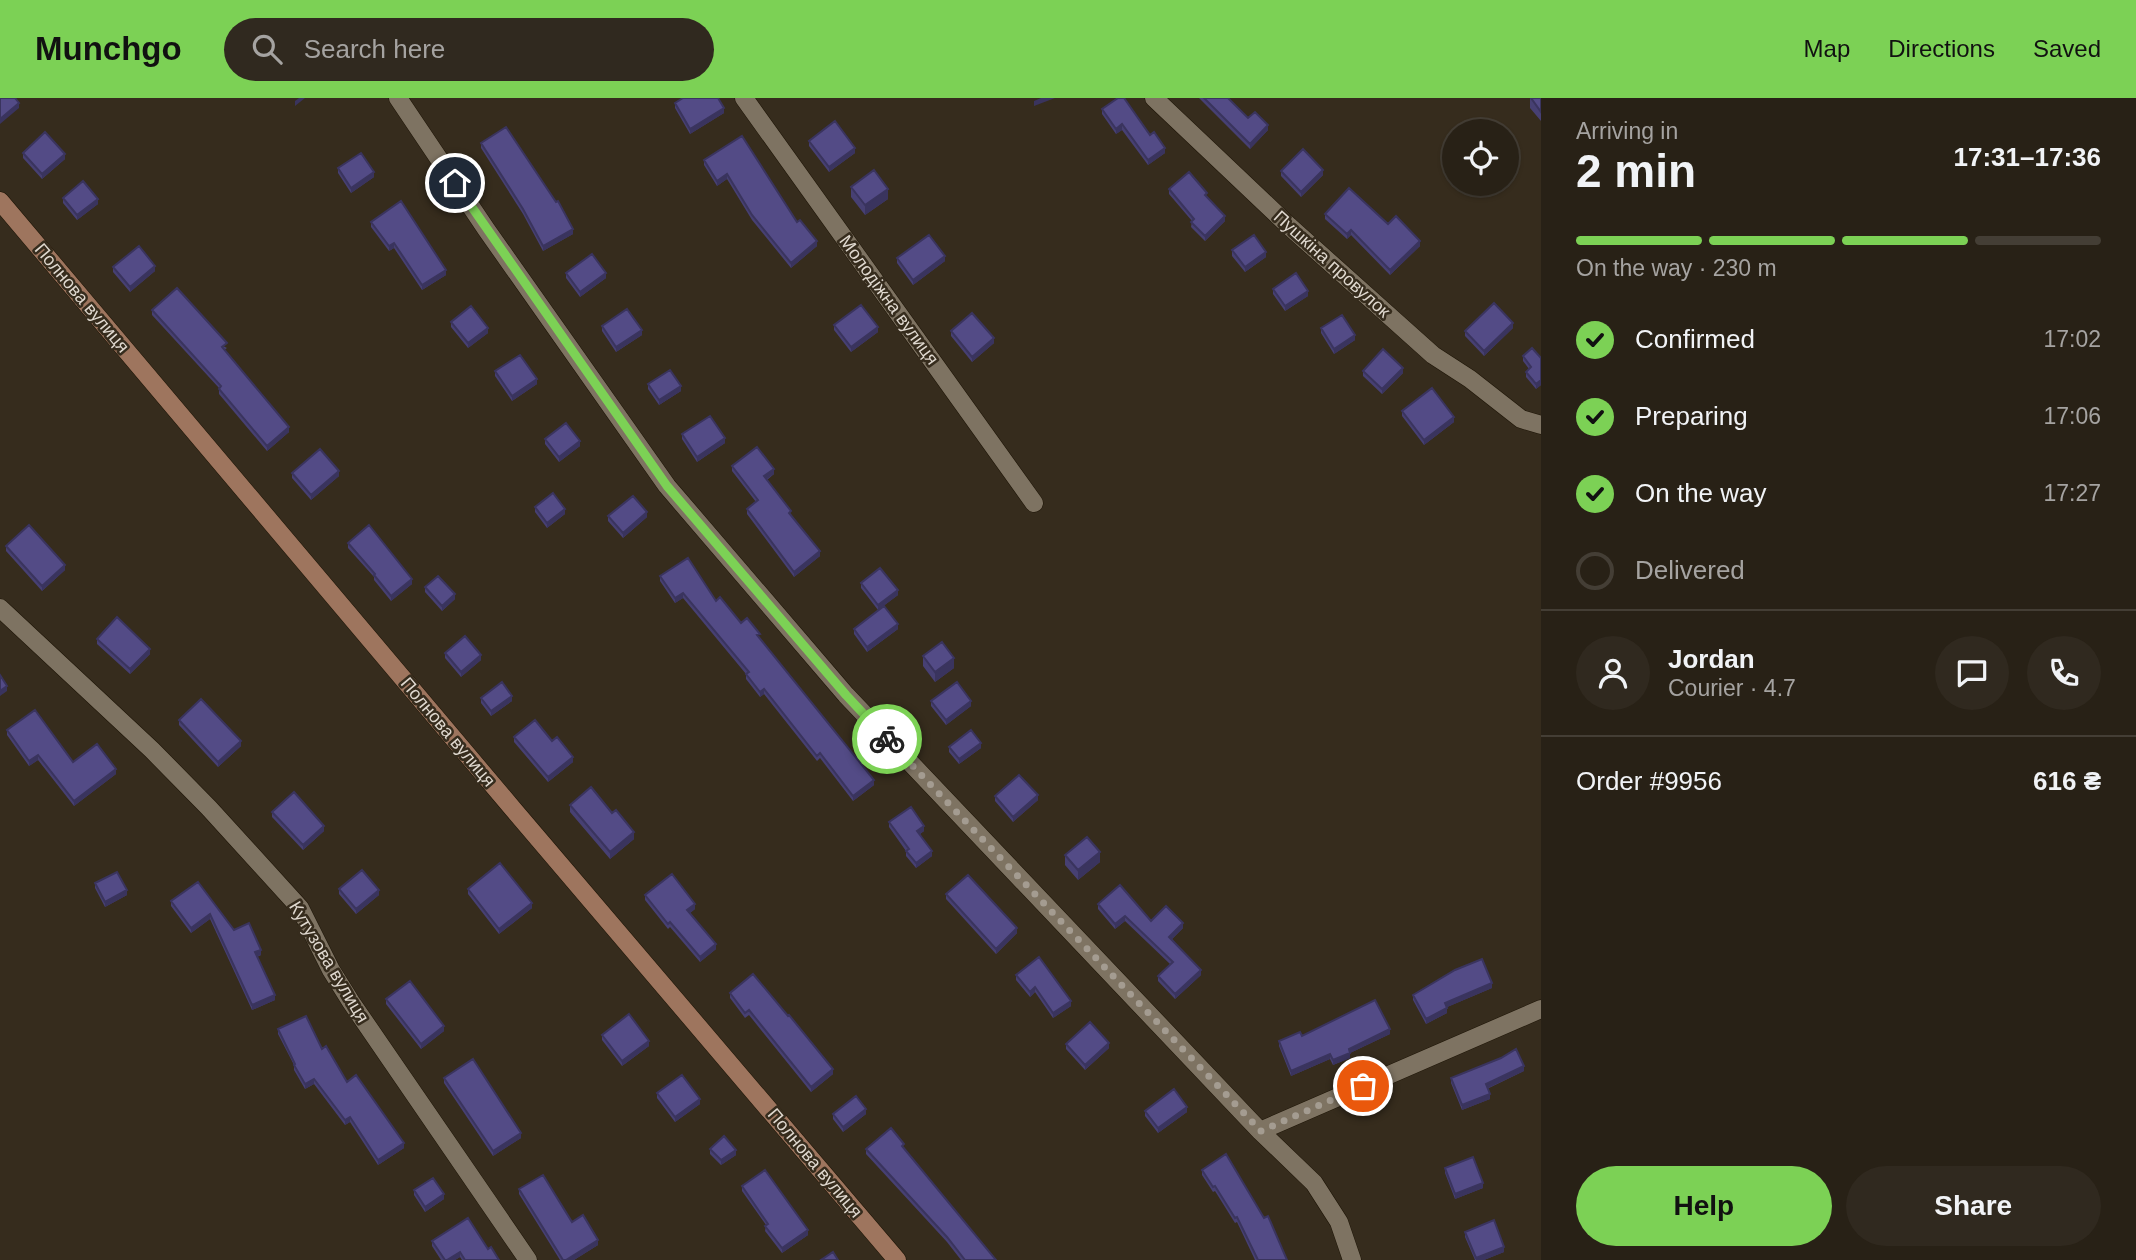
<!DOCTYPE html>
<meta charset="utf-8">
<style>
body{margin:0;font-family:Arial,sans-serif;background:#30291f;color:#f1f3f6;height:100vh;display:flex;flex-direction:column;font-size:26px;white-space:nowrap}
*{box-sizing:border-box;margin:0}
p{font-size:23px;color:#a5a3a1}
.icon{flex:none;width:38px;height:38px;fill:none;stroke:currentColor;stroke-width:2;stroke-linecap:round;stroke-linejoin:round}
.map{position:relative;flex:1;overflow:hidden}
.sheet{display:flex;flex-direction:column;background:#282116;width:595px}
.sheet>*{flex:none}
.buttons{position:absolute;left:1442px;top:21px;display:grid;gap:14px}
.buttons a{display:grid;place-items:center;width:77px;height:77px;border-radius:50%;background:#282116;box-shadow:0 2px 5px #0004,0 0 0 2px #443e35;font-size:35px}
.pin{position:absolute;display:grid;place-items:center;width:60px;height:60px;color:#fff;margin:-30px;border:4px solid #fff;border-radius:50%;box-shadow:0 2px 7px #0007}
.courier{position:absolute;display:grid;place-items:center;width:70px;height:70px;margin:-35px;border:5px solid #7cd155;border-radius:50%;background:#fff;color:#222;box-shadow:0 2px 9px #0007}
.headline em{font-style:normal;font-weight:800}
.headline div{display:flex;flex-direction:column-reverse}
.headline{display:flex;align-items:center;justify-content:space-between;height:119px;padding:0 35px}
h1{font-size:46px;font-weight:800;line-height:52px}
.bar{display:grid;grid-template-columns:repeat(4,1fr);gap:10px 7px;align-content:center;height:84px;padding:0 35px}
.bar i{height:9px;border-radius:5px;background:#443e35}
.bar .current{background:#7cd155}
.bar p{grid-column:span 4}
.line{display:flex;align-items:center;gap:18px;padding:0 35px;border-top:2px solid #443e35}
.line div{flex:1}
.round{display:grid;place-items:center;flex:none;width:74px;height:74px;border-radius:37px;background:#30291f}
ol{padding:0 35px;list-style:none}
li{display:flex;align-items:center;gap:21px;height:77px}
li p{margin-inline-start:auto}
li .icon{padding:7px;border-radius:50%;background:#7cd155;color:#111;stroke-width:4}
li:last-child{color:#a5a3a1}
li i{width:38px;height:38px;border:4px solid #443e35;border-radius:50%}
.button{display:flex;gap:14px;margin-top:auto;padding:14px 35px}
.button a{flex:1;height:80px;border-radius:42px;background:#7cd155;color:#111;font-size:28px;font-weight:800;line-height:80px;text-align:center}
.button a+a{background:#30291f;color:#f1f3f6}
header{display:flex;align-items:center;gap:42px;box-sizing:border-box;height:98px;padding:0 35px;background:#7cd155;color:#111}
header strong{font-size:33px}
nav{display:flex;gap:38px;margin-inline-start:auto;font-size:24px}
.search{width:490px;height:63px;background:#30291f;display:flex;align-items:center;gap:18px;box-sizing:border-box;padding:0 24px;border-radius:38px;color:#a5a3a1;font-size:26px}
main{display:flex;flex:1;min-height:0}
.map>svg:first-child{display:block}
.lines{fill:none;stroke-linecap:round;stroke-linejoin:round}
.street-casing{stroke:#1d1406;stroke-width:19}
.secondary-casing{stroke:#1d1406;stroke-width:19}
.street{stroke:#7e7362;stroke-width:18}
.secondary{stroke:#9e755e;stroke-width:18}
.wall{fill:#474073}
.shaded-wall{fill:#3a345e}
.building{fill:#534b86;stroke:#3a345e;stroke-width:2}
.done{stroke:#a49c91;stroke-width:7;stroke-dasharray:0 12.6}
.route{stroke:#7cd155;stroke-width:9}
.labels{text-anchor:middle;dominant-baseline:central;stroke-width:5;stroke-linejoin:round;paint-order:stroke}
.street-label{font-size:18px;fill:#dfd8cf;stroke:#362c1d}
</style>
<header>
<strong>Munchgo</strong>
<div class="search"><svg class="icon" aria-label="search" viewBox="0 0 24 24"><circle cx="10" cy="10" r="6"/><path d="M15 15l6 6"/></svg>Search here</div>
<nav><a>Map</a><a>Directions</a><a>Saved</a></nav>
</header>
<main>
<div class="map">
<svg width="1541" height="1162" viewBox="0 0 1541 1162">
<rect width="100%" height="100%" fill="#362c1d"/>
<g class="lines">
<defs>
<path id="street" d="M 398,0 L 486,131 L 667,388 L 846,597 L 1260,1033 L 1314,1085 L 1339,1124 L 1352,1162
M 744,0 L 1034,405
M 1154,0 L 1289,128 L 1433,257 L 1470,281 L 1521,321 L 1541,327
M 0,510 L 152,652 L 209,710 L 300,810 L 331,872 L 351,904 L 528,1162
M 1260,1033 L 1541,911"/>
<path id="secondary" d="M 0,103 L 513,711 L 897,1162"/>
</defs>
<use href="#street" class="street-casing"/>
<use href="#secondary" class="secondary-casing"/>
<use href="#street" class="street"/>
<use href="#secondary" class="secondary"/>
</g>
<path class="wall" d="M 1199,0 L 1228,0 L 1248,20 L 1268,32 L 1250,51 Z
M 1530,0 L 1541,0 L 1541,23 L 1530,10 Z
M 675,5 L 724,15 L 690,36 L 675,10 Z
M 1102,11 L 1150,37 L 1165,55 L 1148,67 L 1122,32 L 1116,36 L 1102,16 Z
M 809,43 L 855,55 L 829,74 L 809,48 Z
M 481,45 L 573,136 L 543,153 L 523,116 L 481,50 Z
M 23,55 L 65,61 L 42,81 L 23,60 Z
M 704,62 L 797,124 L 817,148 L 791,170 L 752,122 L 727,81 L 717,88 L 704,67 Z
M 338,70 L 374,79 L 351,95 L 338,75 Z
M 1281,73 L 1323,77 L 1301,99 L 1281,78 Z
M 851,89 L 888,101 L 865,117 L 851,99 Z
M 1169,91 L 1207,99 L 1225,123 L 1205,143 L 1191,129 L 1192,123 L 1169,96 Z
M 63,100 L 98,106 L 77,122 L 63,105 Z
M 1325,116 L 1388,126 L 1420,148 L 1390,177 L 1351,137 L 1347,141 L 1325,121 Z
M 371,124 L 446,177 L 422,192 L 394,150 L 389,153 L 371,129 Z
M 1232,152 L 1266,159 L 1245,174 L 1232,158 Z
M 897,160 L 945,163 L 913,187 L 897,165 Z
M 113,169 L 155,173 L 130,194 L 113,174 Z
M 566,175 L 606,180 L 580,199 L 566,180 Z
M 1273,191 L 1308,198 L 1285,213 L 1273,196 Z
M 152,212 L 227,250 L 224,252 L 289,334 L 267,353 L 219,296 L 219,290 L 152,217 Z
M 451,224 L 488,235 L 468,250 L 451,229 Z
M 834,227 L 878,234 L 851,254 L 834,232 Z
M 602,228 L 642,237 L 616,254 L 602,233 Z
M 1321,230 L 1355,242 L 1334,256 L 1321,235 Z
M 1513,230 L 1484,258 L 1465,238 L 1465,233 Z
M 951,233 L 994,245 L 972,264 L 951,238 Z
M 1523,258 L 1541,260 L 1541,287 L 1536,291 L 1526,279 L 1526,274 L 1529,271 L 1523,263 Z
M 495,273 L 537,286 L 512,303 L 495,278 Z
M 1363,273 L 1403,275 L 1382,296 L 1363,278 Z
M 648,286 L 681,293 L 659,307 L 648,291 Z
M 1402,313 L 1454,324 L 1424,347 L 1402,318 Z
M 682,336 L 725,345 L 697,364 L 682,341 Z
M 545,341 L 580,348 L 559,364 L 545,346 Z
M 732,368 L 774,376 L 767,382 L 820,458 L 794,479 L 747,416 L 747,411 L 756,404 L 732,373 Z
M 292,375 L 339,378 L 311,402 L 292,380 Z
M 535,409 L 565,416 L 547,430 L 535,414 Z
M 608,418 L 647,419 L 623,440 L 608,423 Z
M 348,445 L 412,486 L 391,503 L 374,482 L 374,479 L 348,450 Z
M 6,448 L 65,472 L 42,493 L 6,453 Z
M 660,478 L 716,503 L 760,540 L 874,687 L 853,703 L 820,660 L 817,663 L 764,596 L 760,599 L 746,581 L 746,576 L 683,500 L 675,505 L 660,483 Z
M 861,485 L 898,497 L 878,512 L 861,490 Z
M 425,489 L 455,501 L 442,513 L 425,494 Z
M 854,531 L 898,531 L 867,554 L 854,536 Z
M 97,541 L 150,556 L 130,576 L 97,546 Z
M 445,555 L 481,562 L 461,579 L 445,560 Z
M 923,558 L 954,570 L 935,584 L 923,568 Z
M 481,600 L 512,603 L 491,618 L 481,605 Z
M 931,603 L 971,608 L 946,627 L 931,608 Z
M 179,622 L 241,648 L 218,669 L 179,627 Z
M 7,632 L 73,664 L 116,676 L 74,708 L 38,662 L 29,668 L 7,637 Z
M 514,639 L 552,643 L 573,664 L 548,684 L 514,644 Z
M 949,649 L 981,650 L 959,666 L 949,654 Z
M 995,698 L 1038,702 L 1013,724 L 995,703 Z
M 570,707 L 634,741 L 610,761 L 570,714 Z
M 272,714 L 324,733 L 303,752 L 272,719 Z
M 889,724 L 924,733 L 920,736 L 932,758 L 916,770 L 906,758 L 906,753 L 889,729 Z
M 1065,757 L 1100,764 L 1078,782 L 1065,767 Z
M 198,784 L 234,832 L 261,857 L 257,859 L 275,902 L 252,912 L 210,821 L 191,835 L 171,808 L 171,803 Z
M 95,785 L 127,797 L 105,809 L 95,790 Z
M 339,791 L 379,797 L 356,816 L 339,796 Z
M 468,791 L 532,810 L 499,836 L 468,796 Z
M 946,796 L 1017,835 L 996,856 L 946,801 Z
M 645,797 L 695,811 L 690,815 L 716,851 L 700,864 L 670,829 L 668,831 L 645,802 Z
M 1098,806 L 1151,823 L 1183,830 L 1172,841 L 1201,877 L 1175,901 L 1158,883 L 1158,878 L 1170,866 L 1125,823 L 1115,831 L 1098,811 Z
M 1016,877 L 1071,908 L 1053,920 L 1035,894 L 1030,899 L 1016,882 Z
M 1492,890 L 1447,909 L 1447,915 L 1426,926 L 1413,902 L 1413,897 Z
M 730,895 L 833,976 L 811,994 L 749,917 L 745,920 L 730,900 Z
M 386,901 L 444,933 L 421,951 L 386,906 Z
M 278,931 L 322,951 L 347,984 L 404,1050 L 378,1067 L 350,1024 L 345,1027 L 314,986 L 305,991 L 294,972 L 294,967 L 278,936 Z
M 1390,936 L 1350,955 L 1350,960 L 1333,967 L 1330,961 L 1291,978 L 1279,948 L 1279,943 L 1302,938 Z
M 602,937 L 649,948 L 622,968 L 602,942 Z
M 1066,946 L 1109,950 L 1085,972 L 1066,951 Z
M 1524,973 L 1487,991 L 1490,1001 L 1462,1012 L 1451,985 L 1451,980 Z
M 444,980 L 521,1040 L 493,1058 L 444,985 Z
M 657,995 L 700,1006 L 675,1024 L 657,1000 Z
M 1145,1013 L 1187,1014 L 1158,1035 L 1145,1018 Z
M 833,1016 L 866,1016 L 843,1034 L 833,1021 Z
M 710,1051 L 736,1057 L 721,1067 L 710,1056 Z
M 866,1051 L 904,1051 L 996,1162 L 961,1162 L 947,1144 L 866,1056 Z
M 1445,1070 L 1483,1090 L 1455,1101 L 1445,1075 Z
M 1202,1072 L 1287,1162 L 1255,1162 L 1237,1124 L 1235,1125 L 1215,1093 L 1213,1094 L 1202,1077 Z
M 742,1088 L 808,1137 L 782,1155 L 765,1133 L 766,1127 L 742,1093 Z
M 519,1091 L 572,1124 L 598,1147 L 574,1162 L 560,1162 L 519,1096 Z
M 414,1092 L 444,1101 L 425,1114 L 414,1097 Z
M 1465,1134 L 1504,1154 L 1484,1162 L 1475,1162 L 1465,1139 Z
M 432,1143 L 488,1151 L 499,1162 L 462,1162 L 460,1159 L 455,1162 L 441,1162 L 432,1148 Z"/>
<path class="shaded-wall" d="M 299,0 L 305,0 L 295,8 L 295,3 Z
M 1041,0 L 1055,0 L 1034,8 L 1034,3 Z
M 19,5 L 19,10 L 0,26 L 0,21 Z
M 724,10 L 724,15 L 690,36 L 690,31 Z
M 1122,26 L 1122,32 L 1116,36 L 1116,31 Z
M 1268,27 L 1268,32 L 1250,51 L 1250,46 Z
M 855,50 L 855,55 L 829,74 L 829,69 Z
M 1165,50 L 1165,55 L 1148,67 L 1148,62 Z
M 65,56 L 65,61 L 42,81 L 42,76 Z
M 1323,72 L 1323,77 L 1301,99 L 1301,94 Z
M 374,74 L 374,79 L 351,95 L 351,90 Z
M 727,76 L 727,81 L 717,88 L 717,83 Z
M 888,91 L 888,101 L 865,117 L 865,107 Z
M 98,101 L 98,106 L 77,122 L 77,117 Z
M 1225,118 L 1225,123 L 1205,143 L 1205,138 Z
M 573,131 L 573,136 L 543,153 L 543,148 Z
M 1351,132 L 1351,137 L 1347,141 L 1347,136 Z
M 817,143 L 817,148 L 791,170 L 791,165 Z
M 1420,143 L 1420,148 L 1390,177 L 1390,172 Z
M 394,145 L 394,150 L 389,153 L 389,148 Z
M 1266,154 L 1266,159 L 1245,174 L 1245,169 Z
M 945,158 L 945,163 L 913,187 L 913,182 Z
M 155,168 L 155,173 L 130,194 L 130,189 Z
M 446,172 L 446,177 L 422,192 L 422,187 Z
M 606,175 L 606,180 L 580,199 L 580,194 Z
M 1308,193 L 1308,198 L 1285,213 L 1285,208 Z
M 1513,225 L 1513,230 L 1484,258 L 1484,253 Z
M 878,229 L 878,234 L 851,254 L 851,249 Z
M 488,230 L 488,235 L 468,250 L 468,245 Z
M 642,232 L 642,237 L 616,254 L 616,249 Z
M 1355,237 L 1355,242 L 1334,256 L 1334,251 Z
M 994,240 L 994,245 L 972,264 L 972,259 Z
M 1403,270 L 1403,275 L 1382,296 L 1382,291 Z
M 537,281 L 537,286 L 512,303 L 512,298 Z
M 1541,282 L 1541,287 L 1536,291 L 1536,286 Z
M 681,288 L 681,293 L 659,307 L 659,302 Z
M 1454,319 L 1454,324 L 1424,347 L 1424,342 Z
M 289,329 L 289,334 L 267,353 L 267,348 Z
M 725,340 L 725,345 L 697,364 L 697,359 Z
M 580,343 L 580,348 L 559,364 L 559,359 Z
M 774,371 L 774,376 L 764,383 L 764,378 Z
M 339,373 L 339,378 L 311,402 L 311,397 Z
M 565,411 L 565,416 L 547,430 L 547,425 Z
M 647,414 L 647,419 L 623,440 L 623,435 Z
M 820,453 L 820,458 L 794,479 L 794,474 Z
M 65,467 L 65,472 L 42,493 L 42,488 Z
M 412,481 L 412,486 L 391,503 L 391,498 Z
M 898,492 L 898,497 L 878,512 L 878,507 Z
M 683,495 L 683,500 L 675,505 L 675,500 Z
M 455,496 L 455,501 L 442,513 L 442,508 Z
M 898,526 L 898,531 L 867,554 L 867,549 Z
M 150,551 L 150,556 L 130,576 L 130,571 Z
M 481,557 L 481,562 L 461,579 L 461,574 Z
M 954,560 L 954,570 L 935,584 L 935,574 Z
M 7,588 L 7,593 L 0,598 L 0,593 Z
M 764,591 L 764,596 L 760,599 L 760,594 Z
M 512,598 L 512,603 L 491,618 L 491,613 Z
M 971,603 L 971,608 L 946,627 L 946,622 Z
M 241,643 L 241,648 L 218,669 L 218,664 Z
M 981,645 L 981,650 L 959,666 L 959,661 Z
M 38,657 L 38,662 L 29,668 L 29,663 Z
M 573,659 L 573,664 L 548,684 L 548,679 Z
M 116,671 L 116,676 L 74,708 L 74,703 Z
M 874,682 L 874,687 L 853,703 L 853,698 Z
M 1038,697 L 1038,702 L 1013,724 L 1013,719 Z
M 324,728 L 324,733 L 303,752 L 303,747 Z
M 924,728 L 924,733 L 917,738 L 917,733 Z
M 634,734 L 634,741 L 610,761 L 610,754 Z
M 932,753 L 932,758 L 916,770 L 916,765 Z
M 1100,754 L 1100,764 L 1078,782 L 1078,772 Z
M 127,792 L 127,797 L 105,809 L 105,804 Z
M 379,792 L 379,797 L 356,816 L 356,811 Z
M 532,805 L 532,810 L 499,836 L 499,831 Z
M 695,806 L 695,811 L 687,817 L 687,812 Z
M 210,816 L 210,821 L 191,835 L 191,830 Z
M 1125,818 L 1125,823 L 1115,831 L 1115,826 Z
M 1183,825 L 1183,830 L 1169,844 L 1169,839 Z
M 1017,830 L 1017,835 L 996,856 L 996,851 Z
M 716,846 L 716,851 L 700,864 L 700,859 Z
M 261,852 L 261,857 L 255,859 L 255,854 Z
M 1201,872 L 1201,877 L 1175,901 L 1175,896 Z
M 1492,885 L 1492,890 L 1445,910 L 1445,905 Z
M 1035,889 L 1035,894 L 1030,899 L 1030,894 Z
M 275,897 L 275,902 L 252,912 L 252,907 Z
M 1071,903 L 1071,908 L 1053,920 L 1053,915 Z
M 1447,910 L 1447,915 L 1426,926 L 1426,921 Z
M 444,928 L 444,933 L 421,951 L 421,946 Z
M 1390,931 L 1390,936 L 1350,955 L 1350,960 L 1333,967 L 1333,962 L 1349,951 Z
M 649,943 L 649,948 L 622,968 L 622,963 Z
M 1109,945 L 1109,950 L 1085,972 L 1085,967 Z
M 1330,956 L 1330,961 L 1291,978 L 1291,973 Z
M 1524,968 L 1524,973 L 1486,991 L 1486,986 Z
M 833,971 L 833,976 L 811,994 L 811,989 Z
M 314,981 L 314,986 L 305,991 L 305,986 Z
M 1490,996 L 1490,1001 L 1462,1012 L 1462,1007 Z
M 700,1001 L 700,1006 L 675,1024 L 675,1019 Z
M 1187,1009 L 1187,1014 L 1158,1035 L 1158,1030 Z
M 866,1011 L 866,1016 L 843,1034 L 843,1029 Z
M 350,1019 L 350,1024 L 345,1027 L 345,1022 Z
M 521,1035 L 521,1040 L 493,1058 L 493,1053 Z
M 404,1045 L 404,1050 L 378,1067 L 378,1062 Z
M 736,1052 L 736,1057 L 721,1067 L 721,1062 Z
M 1483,1085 L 1483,1090 L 1455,1101 L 1455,1096 Z
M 444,1096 L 444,1101 L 425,1114 L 425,1109 Z
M 808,1132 L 808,1137 L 782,1155 L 782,1150 Z
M 598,1142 L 598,1147 L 574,1162 L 566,1162 Z
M 1504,1149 L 1504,1154 L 1484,1162 L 1476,1162 L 1476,1160 Z
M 460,1154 L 460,1159 L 455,1162 L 447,1162 Z"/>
<path class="building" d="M 0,0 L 15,0 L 19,5 L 0,21 Z
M 683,0 L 718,0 L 724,10 L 690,31 L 675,5 Z
M 1118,0 L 1124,0 L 1150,37 L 1154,34 L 1165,50 L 1148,62 L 1122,26 L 1116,31 L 1102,11 Z
M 1204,0 L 1228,0 L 1248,20 L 1255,14 L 1268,27 L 1250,46 Z
M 1531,0 L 1541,0 L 1541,14 Z
M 835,23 L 855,50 L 829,69 L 809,43 Z
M 506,29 L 556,104 L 558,103 L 573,131 L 543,148 L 523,111 L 481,45 Z
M 45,34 L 65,56 L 42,76 L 23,55 Z
M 742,38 L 797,124 L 800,122 L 817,143 L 791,165 L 752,117 L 727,76 L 717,83 L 704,62 Z
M 1303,51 L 1323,72 L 1301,94 L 1281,73 Z
M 361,55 L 374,74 L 351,90 L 338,70 Z
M 874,72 L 888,91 L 865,107 L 851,89 Z
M 1189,74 L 1207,95 L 1205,97 L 1225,118 L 1205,138 L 1191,124 L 1194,121 L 1169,91 Z
M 83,83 L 98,101 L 77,117 L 63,100 Z
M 1349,90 L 1388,126 L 1396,118 L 1420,143 L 1390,172 L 1351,132 L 1347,136 L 1325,116 Z
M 401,103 L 446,172 L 422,187 L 394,145 L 389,148 L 371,124 Z
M 929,137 L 945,158 L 913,182 L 897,160 Z
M 1254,137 L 1266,154 L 1245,169 L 1232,152 Z
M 139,148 L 155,168 L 130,189 L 113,169 Z
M 592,156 L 606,175 L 580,194 L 566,175 Z
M 1296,175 L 1308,193 L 1285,208 L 1273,191 Z
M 177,190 L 227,245 L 222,249 L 289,329 L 267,348 L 219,291 L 221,288 L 152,212 Z
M 1494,205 L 1513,225 L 1484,253 L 1465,233 Z
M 861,207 L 878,229 L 851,249 L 834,227 Z
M 471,208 L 488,230 L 468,245 L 451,224 Z
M 627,211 L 642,232 L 616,249 L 602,228 Z
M 972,215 L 994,240 L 972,259 L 951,233 Z
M 1342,217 L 1355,237 L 1334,251 L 1321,230 Z
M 1532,250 L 1541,260 L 1541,282 L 1536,286 L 1526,274 L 1531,269 L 1523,258 Z
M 1383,251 L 1403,270 L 1382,291 L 1363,273 Z
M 520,257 L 537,281 L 512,298 L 495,273 Z
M 670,272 L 681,288 L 659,302 L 648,286 Z
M 1432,290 L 1454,319 L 1424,342 L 1402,313 Z
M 710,318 L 725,340 L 697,359 L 682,336 Z
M 566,325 L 580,343 L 559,359 L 545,341 Z
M 757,349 L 774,371 L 764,378 L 791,413 L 789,415 L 820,453 L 794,474 L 747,411 L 758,402 L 732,368 Z
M 320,351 L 339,373 L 311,397 L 292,375 Z
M 553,395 L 565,411 L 547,425 L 535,409 Z
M 633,398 L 647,414 L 623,435 L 608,418 Z
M 29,427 L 65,467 L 42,488 L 6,448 Z
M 369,427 L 412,481 L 391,498 L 374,477 L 375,476 L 348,445 Z
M 688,460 L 716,503 L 720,499 L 741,525 L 747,520 L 760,536 L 757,537 L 874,682 L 853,698 L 820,655 L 817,658 L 764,591 L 760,594 L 746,576 L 749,574 L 683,495 L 675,500 L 660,478 Z
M 880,470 L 898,492 L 878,507 L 861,485 Z
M 438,478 L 455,496 L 442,508 L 425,489 Z
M 884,508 L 898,526 L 867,549 L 854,531 Z
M 117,519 L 150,551 L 130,571 L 97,541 Z
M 465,538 L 481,557 L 461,574 L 445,555 Z
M 942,544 L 954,560 L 935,574 L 923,558 Z
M 0,577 L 7,588 L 0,593 Z
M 502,584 L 512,598 L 491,613 L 481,600 Z
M 957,584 L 971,603 L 946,622 L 931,603 Z
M 201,601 L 241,643 L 218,664 L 179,622 Z
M 35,612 L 73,664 L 97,646 L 116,671 L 74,703 L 38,657 L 29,663 L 7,632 Z
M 535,622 L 552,643 L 557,639 L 573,659 L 548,679 L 514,639 Z
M 971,632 L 981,645 L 959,661 L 949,649 Z
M 1019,677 L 1038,697 L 1013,719 L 995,698 Z
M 591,689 L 612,715 L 616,712 L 634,734 L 610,754 L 570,707 Z
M 294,694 L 324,728 L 303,747 L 272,714 Z
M 911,709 L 924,728 L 917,733 L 932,753 L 916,765 L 906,753 L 909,751 L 889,724 Z
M 1087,739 L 1100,754 L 1078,772 L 1065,757 Z
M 500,765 L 532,805 L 499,831 L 468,791 Z
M 362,772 L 379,792 L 356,811 L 339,791 Z
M 117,774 L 127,792 L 105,804 L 95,785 Z
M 672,776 L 695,806 L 687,812 L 716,846 L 700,859 L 670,824 L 668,826 L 645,797 Z
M 968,777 L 1017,830 L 996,851 L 946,796 Z
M 198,784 L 234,832 L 249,825 L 261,852 L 255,854 L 275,897 L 252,907 L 210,816 L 191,830 L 171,803 Z
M 1120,787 L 1151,823 L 1166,808 L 1183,825 L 1169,839 L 1201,872 L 1175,896 L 1158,878 L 1173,864 L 1125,818 L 1115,826 L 1098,806 Z
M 1039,859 L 1071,903 L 1053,915 L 1035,889 L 1030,894 L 1016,877 Z
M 1482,861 L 1492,885 L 1445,905 L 1447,910 L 1426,921 L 1413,897 L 1455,872 Z
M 753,876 L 788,918 L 789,917 L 833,971 L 811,989 L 749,912 L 745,915 L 730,895 Z
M 410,883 L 444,928 L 421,946 L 386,901 Z
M 1375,902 L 1390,931 L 1349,951 L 1350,955 L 1333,962 L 1330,956 L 1291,973 L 1279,943 L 1300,934 L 1302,938 Z
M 629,916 L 649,943 L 622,963 L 602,937 Z
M 306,918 L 322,951 L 326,948 L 347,984 L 356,977 L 404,1045 L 378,1062 L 350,1019 L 345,1022 L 314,981 L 305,986 L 294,967 L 295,966 L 278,931 Z
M 1090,924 L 1109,945 L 1085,967 L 1066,946 Z
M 1516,951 L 1524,968 L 1486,986 L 1490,996 L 1462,1007 L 1451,980 L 1501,960 Z
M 473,961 L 521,1035 L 493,1053 L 444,980 Z
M 682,977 L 700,1001 L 675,1019 L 657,995 Z
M 1174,991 L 1187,1009 L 1158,1030 L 1145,1013 Z
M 856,998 L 866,1011 L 843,1029 L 833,1016 Z
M 891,1030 L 904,1046 L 902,1048 L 996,1162 L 965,1162 L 947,1139 L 866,1051 Z
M 724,1038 L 736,1052 L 721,1062 L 710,1051 Z
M 1226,1056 L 1264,1120 L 1268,1118 L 1287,1162 L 1258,1162 L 1237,1119 L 1235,1120 L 1215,1088 L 1213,1089 L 1202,1072 Z
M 1473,1059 L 1483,1085 L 1455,1096 L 1445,1070 Z
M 765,1072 L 808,1132 L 782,1150 L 765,1128 L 768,1126 L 742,1088 Z
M 543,1077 L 572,1124 L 583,1117 L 598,1142 L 566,1162 L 563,1162 L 519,1091 Z
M 433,1080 L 444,1096 L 425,1109 L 414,1092 Z
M 468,1120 L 488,1151 L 491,1149 L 499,1162 L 465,1162 L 460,1154 L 447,1162 L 445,1162 L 432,1143 Z
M 1494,1122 L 1504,1149 L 1476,1160 L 1465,1134 Z
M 833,1154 L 838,1162 L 821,1162 Z"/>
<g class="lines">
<path class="done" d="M 887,641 L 1261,1033 L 1363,988"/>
<path class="route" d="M 455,85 L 667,388 L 846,597 L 887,641"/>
</g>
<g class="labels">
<g class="street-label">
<text transform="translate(1332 166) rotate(42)">Пушкіна провулок</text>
<text transform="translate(82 200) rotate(50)">Полнова вулиця</text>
<text transform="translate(889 202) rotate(54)">Молодіжна вулиця</text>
<text transform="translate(448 634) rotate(50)">Полнова вулиця</text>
<text transform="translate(329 864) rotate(59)">Кутузова вулиця</text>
<text transform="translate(815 1065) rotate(50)">Полнова вулиця</text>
</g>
</g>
</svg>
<div class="buttons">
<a><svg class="icon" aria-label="locate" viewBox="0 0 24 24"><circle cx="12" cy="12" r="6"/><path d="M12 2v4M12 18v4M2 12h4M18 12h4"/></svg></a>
</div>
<div class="pin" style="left:1363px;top:988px;background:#ea580c"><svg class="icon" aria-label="bag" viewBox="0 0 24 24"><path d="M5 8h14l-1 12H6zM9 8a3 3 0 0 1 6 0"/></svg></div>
<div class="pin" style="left:455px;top:85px;background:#1f2937"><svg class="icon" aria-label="home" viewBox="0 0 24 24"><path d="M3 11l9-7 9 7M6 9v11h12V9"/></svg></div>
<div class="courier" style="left:887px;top:641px"><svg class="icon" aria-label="bike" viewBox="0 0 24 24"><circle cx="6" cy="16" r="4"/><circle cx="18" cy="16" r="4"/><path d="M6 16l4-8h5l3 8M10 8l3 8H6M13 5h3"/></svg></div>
</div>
<section class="sheet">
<div class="headline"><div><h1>2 min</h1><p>Arriving in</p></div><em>17:31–17:36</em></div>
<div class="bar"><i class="current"></i><i class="current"></i><i class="current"></i><i></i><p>On the way · 230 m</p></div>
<ol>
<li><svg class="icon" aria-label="check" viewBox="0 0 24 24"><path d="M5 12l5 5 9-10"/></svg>Confirmed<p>17:02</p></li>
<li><svg class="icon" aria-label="check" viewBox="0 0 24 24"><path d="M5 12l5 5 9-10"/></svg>Preparing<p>17:06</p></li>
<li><svg class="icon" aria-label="check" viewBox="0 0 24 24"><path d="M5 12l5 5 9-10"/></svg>On the way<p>17:27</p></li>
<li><i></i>Delivered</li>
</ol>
<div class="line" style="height:126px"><a class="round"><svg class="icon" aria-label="person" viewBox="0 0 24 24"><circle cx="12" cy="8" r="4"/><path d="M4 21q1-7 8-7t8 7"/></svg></a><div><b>Jordan</b><p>Courier · 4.7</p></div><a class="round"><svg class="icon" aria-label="chat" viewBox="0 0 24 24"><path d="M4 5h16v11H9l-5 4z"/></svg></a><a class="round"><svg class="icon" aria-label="phone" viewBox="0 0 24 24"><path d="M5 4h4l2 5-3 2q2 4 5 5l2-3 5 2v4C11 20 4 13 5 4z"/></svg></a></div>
<div class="line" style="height:91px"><div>Order #9956</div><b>616 ₴</b></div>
<div class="button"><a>Help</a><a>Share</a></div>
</section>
</main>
